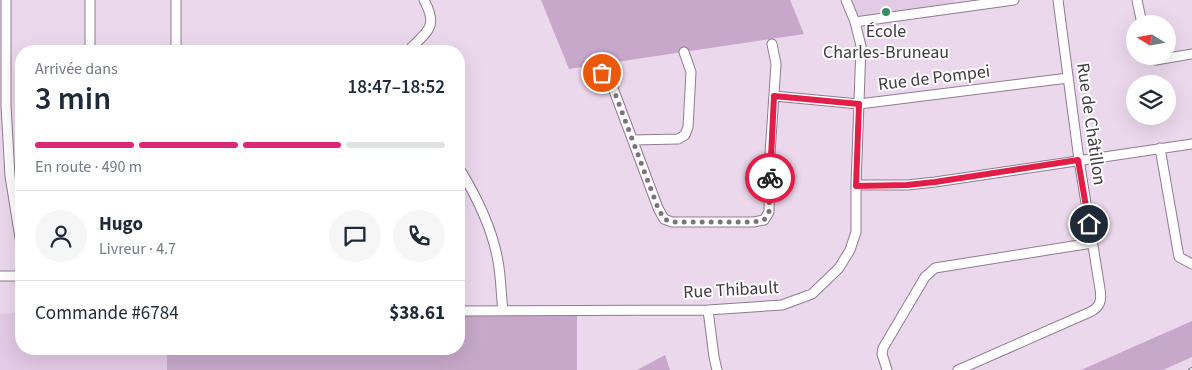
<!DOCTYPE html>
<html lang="fr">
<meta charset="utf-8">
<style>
body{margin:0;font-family:"Source Sans 3",sans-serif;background:#f6f6f7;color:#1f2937;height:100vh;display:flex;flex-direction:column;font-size:19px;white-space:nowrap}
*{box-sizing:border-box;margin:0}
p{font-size:16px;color:#747a83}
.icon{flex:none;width:28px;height:28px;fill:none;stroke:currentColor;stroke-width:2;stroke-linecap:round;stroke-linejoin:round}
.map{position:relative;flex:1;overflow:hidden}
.sheet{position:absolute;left:15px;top:45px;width:450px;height:310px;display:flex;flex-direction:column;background:#fff;border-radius:20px;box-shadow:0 5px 20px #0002}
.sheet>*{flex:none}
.needle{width:32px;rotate:281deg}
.controls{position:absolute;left:1126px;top:15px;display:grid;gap:10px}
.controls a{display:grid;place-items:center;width:50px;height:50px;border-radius:50%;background:#fff;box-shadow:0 5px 20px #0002;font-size:25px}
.pin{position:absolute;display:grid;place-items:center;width:42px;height:42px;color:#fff;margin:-21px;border:2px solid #fff;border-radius:50%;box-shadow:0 1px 5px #0007}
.courier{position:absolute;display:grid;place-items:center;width:50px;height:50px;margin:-25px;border:4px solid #e11d48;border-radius:50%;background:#fff;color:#222;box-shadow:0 1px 6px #0007}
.overview em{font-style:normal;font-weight:600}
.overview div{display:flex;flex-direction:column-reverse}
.overview{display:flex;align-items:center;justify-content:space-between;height:85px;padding:0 20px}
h1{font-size:32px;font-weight:600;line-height:38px}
.bar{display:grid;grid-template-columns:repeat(4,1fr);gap:8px 5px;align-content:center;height:60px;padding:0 20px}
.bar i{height:6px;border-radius:4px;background:#e0e1e3}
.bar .on{background:#db2777}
.bar p{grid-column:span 4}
.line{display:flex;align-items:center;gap:12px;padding:0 20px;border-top:1px solid #e0e1e3}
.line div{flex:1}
.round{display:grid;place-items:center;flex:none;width:52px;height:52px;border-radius:26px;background:#f6f6f7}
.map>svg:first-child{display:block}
.built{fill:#e3cae5}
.green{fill:#c8a8ca}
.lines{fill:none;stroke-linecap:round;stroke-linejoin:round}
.street-casing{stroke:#8e7c8f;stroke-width:11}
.street{stroke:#fff;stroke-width:9}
.rail-casing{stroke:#867987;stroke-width:4}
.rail{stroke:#fff;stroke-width:2;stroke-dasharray:5.5;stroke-linecap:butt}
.done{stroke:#7e717e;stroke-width:5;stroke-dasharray:0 9}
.route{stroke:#e11d48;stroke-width:6}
.poi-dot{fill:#368d61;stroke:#fff;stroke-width:2}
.labels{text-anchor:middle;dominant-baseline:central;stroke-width:4;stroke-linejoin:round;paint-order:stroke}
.poi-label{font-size:18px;fill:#423a42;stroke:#fff}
.street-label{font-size:18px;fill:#423a42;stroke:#fff}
</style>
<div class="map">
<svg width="1192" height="370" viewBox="0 0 1192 370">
<rect width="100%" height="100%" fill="#ecd8ed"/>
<path class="built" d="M 846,0 L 954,0 L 955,8 L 855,22 Z
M 21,313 L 21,349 L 167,349 L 167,370 L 0,370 L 0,314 Z"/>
<path class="green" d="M 541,0 L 790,0 L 804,34 L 569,69 Z
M 577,310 L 577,370 L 167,370 L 167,349 L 459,349 L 459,311 Z
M 1192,321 L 1192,357 L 1163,370 L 1081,370 Z
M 665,355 L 670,370 L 637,370 Z"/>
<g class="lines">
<defs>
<path id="street" d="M 6,0 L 6,106 L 10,176 L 21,244
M 90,0 L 90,51
M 1137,0 L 1142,24
M 855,22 L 1014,0
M 176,51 L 176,0
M 408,51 C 427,31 439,28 424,0
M 1152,56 L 1156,60 L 1192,54
M 602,73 L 613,88 L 658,208 L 664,219 L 672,222 L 754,222 L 764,220 L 769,212 L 770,154 L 776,64 L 772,44
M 774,96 L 859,104 L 1068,78
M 633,140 L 678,139 L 685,135 L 688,127 L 691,72 L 684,52
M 1160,148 L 1179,257 L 1192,264
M 459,168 C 477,197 492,227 498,261 C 501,277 501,295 503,311
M 856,185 L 907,185 L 935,182 L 1192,144
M 0,276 L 21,276
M 708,310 L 714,357 L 717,370
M 459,311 L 708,310 L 782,305 L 812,294 L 839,268 L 850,250 L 856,232 L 856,185 L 861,46 L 855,22 L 846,0
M 887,370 L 882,354 L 883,348 L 925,277 L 935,268 L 1092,243
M 958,370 L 1090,312 C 1100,307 1102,301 1100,289 L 1079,160 L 1058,0"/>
</defs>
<use href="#street" class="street-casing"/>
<use href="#street" class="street"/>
<defs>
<path id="rail" d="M 1190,370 L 1192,369"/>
</defs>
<use href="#rail" class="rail-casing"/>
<use href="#rail" class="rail"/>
</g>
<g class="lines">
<path class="done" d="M 602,73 L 613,88 L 658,208 L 664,219 L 672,222 L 754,222 L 764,220 L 769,212 L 770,178"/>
<path class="route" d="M 770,178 L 774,96 L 859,104 L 856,186 L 907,185 L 935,182 L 1078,160 L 1089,224"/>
</g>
<circle class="poi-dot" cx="886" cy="12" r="5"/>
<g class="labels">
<g class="poi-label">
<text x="886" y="31">École<tspan x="886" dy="21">Charles-Bruneau</tspan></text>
</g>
<g class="street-label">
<text transform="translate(934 78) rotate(-7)">Rue de Pompei</text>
<text transform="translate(1091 124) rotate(82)">Rue de Châtillon</text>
<text transform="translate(731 290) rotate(-3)">Rue Thibault</text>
</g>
</g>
</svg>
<div class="controls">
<a><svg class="needle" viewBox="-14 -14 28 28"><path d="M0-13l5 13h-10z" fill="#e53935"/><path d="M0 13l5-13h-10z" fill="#747a83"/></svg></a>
<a><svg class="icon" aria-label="layers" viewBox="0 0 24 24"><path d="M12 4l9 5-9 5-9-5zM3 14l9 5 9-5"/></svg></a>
</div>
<div class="pin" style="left:602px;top:73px;background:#ea580c"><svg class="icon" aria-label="bag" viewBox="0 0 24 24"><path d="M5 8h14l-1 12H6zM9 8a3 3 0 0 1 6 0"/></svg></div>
<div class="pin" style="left:1089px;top:224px;background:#1f2937"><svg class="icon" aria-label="home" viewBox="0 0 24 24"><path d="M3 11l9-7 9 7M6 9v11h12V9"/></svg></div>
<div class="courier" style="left:770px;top:178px"><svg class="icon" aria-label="bike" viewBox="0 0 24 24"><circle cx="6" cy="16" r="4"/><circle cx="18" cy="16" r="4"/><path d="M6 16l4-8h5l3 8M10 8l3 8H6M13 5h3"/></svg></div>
<section class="sheet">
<div class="overview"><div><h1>3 min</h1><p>Arrivée dans</p></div><em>18:47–18:52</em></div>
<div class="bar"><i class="on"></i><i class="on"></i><i class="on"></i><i></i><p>En route · 490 m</p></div>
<div class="line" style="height:90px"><a class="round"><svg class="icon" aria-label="person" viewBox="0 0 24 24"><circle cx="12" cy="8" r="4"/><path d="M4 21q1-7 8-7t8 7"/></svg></a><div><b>Hugo</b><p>Livreur · 4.7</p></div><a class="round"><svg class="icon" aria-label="chat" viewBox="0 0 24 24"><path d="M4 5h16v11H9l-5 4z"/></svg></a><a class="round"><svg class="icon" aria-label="phone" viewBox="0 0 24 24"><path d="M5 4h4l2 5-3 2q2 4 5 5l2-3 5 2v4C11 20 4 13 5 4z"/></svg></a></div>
<div class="line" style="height:65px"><div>Commande #6784</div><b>$38.61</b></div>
</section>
</div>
